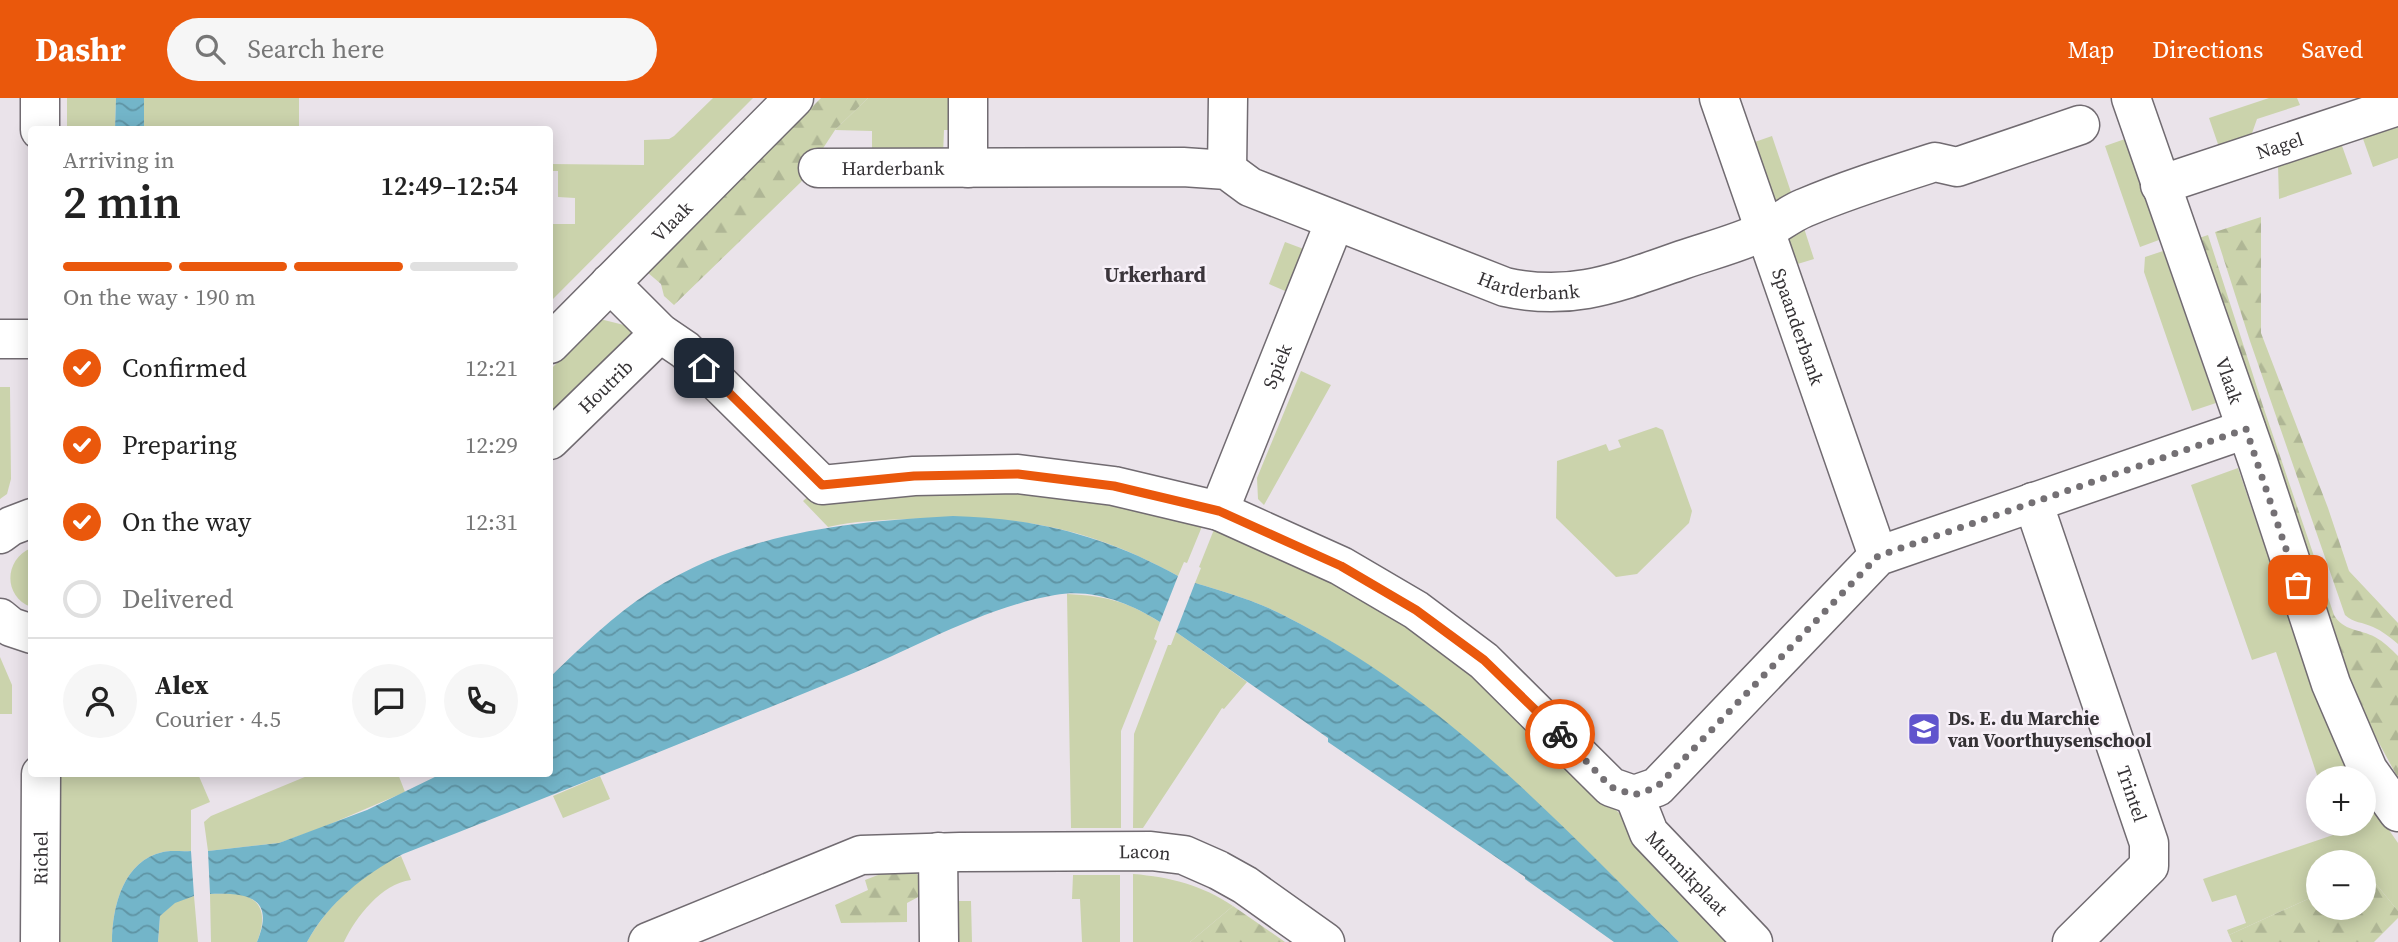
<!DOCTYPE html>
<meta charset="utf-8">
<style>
body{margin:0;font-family:"Source Serif 4",serif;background:#f6f6f6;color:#222;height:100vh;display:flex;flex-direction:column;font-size:26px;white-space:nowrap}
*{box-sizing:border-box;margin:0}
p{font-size:23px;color:#767676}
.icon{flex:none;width:38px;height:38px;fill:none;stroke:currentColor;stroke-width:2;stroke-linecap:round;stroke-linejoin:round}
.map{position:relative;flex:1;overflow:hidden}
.details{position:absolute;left:28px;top:28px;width:525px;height:651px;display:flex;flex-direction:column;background:#fff;border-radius:7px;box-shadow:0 4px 18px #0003}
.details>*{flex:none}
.buttons{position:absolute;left:2306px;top:668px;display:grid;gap:14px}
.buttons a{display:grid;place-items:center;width:70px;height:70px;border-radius:50%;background:#fff;box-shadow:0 4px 18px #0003;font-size:35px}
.pin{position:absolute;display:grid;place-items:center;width:60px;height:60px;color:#fff;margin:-30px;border-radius:14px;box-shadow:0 4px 10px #0006}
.courier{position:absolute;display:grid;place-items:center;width:70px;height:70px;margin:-35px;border:5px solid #ea580c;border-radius:50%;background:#fff;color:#222;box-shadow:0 2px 9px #0007}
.headline em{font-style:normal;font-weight:600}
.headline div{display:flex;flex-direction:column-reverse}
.headline{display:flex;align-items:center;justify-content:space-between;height:119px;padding:0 35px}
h1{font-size:46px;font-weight:600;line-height:52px}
.bar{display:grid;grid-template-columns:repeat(4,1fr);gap:10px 7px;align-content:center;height:84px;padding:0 35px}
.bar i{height:9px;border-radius:5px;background:#e0e0e0}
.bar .current{background:#ea580c}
.bar p{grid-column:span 4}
.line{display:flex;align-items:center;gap:18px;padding:0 35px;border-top:2px solid #e0e0e0}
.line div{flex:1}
.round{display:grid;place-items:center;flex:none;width:74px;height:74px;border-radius:37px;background:#f6f6f6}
ol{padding:0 35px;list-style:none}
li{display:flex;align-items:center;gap:21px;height:77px}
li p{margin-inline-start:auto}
li .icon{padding:7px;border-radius:50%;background:#ea580c;color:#fff;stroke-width:4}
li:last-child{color:#767676}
li i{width:38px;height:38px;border:4px solid #e0e0e0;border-radius:50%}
header{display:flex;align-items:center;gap:42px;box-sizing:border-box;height:98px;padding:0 35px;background:#ea580c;color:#fff}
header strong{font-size:33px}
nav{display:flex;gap:38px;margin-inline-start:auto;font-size:24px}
.search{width:490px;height:63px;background:#f6f6f6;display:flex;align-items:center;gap:18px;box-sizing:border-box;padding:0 24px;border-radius:38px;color:#767676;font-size:26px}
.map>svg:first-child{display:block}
.grass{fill:#cbd3ac}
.forest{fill:url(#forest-firs)}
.water{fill:url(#water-waves)}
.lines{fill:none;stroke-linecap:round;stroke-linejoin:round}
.minor-casing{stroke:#716b71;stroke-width:41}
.minor{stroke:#fff;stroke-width:38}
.done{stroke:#747074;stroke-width:7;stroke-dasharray:0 12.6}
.route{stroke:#ea580c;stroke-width:9}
.labels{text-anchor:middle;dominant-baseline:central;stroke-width:5;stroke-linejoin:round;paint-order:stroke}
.street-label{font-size:19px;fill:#353235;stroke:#f7f0f8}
.poi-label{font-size:19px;font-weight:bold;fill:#353235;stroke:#f7f0f8;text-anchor:start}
.neighbourhood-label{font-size:21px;font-weight:bold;fill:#3b353b;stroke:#f7f0f8}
</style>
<header>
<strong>Dashr</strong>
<div class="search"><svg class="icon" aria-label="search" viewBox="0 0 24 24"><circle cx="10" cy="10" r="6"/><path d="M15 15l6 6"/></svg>Search here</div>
<nav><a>Map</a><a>Directions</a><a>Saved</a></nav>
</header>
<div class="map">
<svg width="2398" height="844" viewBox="0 0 2398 844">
<defs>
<pattern id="forest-firs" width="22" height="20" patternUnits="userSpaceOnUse" patternTransform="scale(1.75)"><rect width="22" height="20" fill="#cbd3ac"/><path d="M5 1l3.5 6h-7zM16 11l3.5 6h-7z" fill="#afb695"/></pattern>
<pattern id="water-waves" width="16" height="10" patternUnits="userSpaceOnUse" patternTransform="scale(1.75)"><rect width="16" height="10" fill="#73b5c9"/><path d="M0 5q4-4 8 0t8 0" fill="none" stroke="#5f94a4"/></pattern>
</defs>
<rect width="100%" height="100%" fill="#eae3ea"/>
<path class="grass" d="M 67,0 L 116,0 L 115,31 L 67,31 Z
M 144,0 L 299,0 L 299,31 L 144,31 Z
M 713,0 L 753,0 L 550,204 L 550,126 L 575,126 L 575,100 L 558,99 L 558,73 L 550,73 L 550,66 L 644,67 L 644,42 L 669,41 L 674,38 Z
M 868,0 L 960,0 L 960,32 L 944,32 L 943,57 L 872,57 L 872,33 L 835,32 Z
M 2269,0 L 2297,0 L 2300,7 L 2257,21 L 2251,38 L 2220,52 L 2209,20 Z
M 2398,26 L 2398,60 L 2373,69 L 2362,38 Z
M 1772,38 L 1794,103 L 1775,106 L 1749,46 Z
M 2125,41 L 2159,142 L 2140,149 L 2105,48 Z
M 2341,45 L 2352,76 L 2279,101 L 2278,67 Z
M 1802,124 L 1814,161 L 1791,168 L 1785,134 Z
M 1285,144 L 1309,153 L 1292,196 L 1269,186 Z
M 2163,153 L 2216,305 L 2192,313 L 2144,174 L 2145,159 Z
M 600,221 L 624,227 L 635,236 L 550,323 L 550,272 Z
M 1301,273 L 1331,287 L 1264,407 L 1258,401 L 1257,380 Z
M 0,289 L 10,289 L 11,381 L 7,396 L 0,401 Z
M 1656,329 L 1663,332 L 1692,413 L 1689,425 L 1637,476 L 1616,479 L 1556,420 L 1557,363 L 1606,346 L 1609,353 L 1621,349 L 1618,342 Z
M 2238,370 L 2319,608 L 2355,681 L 2319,681 L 2319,683 L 2276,554 L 2252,562 L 2191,387 Z
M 1045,393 L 1203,426 L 1187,465 L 1184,464 L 1178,478 C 1087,428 1012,415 909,421 C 882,422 854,423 828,429 L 803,403 L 811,396 Z
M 1215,429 L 1309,468 L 1437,545 L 1546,642 L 1630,726 L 1733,844 L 1679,844 C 1557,724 1439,596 1285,518 C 1257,503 1225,494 1195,485 L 1201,470 L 1199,469 Z
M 31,450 L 31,509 C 3,498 4,462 31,450 Z
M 1067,496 C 1107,498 1126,503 1160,524 L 1154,541 L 1157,543 L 1121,633 L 1121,730 L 1071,730 Z
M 1176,534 L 1247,584 L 1224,611 L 1222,610 L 1143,730 L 1133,730 L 1134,636 L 1168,547 L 1171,547 Z
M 0,559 L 12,587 L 12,616 L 0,616 Z
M 59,676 L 198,676 L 210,704 L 191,712 L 191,753 C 182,754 172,752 163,754 C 124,762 112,808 112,844 L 59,844 Z
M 312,676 L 398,676 L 405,694 L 321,730 L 279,745 L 208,753 L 204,724 L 211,718 Z
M 600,678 L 610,701 L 563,720 L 553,698 Z
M 2364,696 L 2398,745 L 2398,813 L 2367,775 L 2364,776 L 2364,765 L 2319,765 L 2319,796 L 2229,837 L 2227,832 L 2246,825 L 2236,797 L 2212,804 L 2203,781 L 2336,736 L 2333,726 L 2364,726 Z
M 401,758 L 411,782 C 381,786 356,819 344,844 L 307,844 C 327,808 363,773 401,758 Z
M 1133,776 C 1170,779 1202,787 1233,808 L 1190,844 L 1133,844 Z
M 1073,777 L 1120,777 L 1120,844 L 1082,844 L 1080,801 L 1072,801 Z
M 234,795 C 264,799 267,819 257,844 L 211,844 L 210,796 Z
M 194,798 L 198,844 L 158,844 L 160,818 L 175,804 Z
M 955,803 L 971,803 L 972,844 L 955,844 Z"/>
<path class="forest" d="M 821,0 L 868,0 L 835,32 L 801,84 L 674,207 L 664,198 L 661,186 L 647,174 Z
M 2261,119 L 2261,235 L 2328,410 L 2349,473 L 2398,525 L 2398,546 C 2390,539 2382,533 2373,529 C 2363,524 2353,525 2345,517 L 2250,243 L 2215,134 Z
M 2208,137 L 2263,308 L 2334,517 C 2343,533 2360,531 2375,539 C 2384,544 2391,551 2398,558 L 2398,680 L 2367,623 L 2348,575 L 2199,140 Z
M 891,772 L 916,775 L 921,781 L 922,797 L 907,805 L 907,824 L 841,825 L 835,807 L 868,792 L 865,782 Z
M 2367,775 L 2398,813 L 2398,820 L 2374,844 L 2232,844 L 2229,837 L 2319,796 L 2319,810 L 2364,810 L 2364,776 Z
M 1233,808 L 1285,844 L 1190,844 Z"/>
<path class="water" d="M 116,0 L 144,0 L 144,31 L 115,31 Z
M 953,418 C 1035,420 1106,438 1178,478 L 1160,524 C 1130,505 1092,490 1055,497 C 981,510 914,551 844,579 C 697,639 551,698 403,756 C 364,777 329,804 307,844 L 257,844 C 276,798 246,795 210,796 L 208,753 L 279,745 L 367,712 L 441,676 L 550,676 L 550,579 C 581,549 614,517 651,493 C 744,434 846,424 953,418 Z
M 1195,485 C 1225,494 1257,503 1285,518 C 1440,595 1558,724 1679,844 L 1614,844 L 1525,781 L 1525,779 L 1328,644 L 1328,640 L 1176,534 Z
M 191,753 L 194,798 L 175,805 L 160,818 L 158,844 L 112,844 C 112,808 124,762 163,754 C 172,752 182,754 191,753 Z"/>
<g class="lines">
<defs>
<g id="minor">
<path id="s1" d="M 1719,0 L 1878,458"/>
<path id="s2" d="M 2131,0 L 2258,364 L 2331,586 L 2368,672 L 2398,714"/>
<path d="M 40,32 L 40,0"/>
<path id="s3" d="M 818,70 L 1183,69 L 1227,72 L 1250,89 L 1505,189 C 1573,204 1618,184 1682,162 C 1708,153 1736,146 1762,134 C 1777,127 1789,116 1804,110 C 1846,92 1891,78 1935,64 L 1957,69 L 2080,27"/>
<path d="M 968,70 L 968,0"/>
<path d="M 1227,72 L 1228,0"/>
<path id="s4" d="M 2160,87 L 2398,8"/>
<path d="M 610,185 L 660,235 L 685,252 L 822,387 L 914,378 L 1018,376 L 1114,388 L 1219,413 L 1341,468 L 1416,512 L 1484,563 L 1611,689 L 1634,697 L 1657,689 L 1878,458 L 2246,331"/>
<path d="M 0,241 L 32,241"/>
<path id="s5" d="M 550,246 L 794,0"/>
<path id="s6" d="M 550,342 L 660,235"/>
<path id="s7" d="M 2033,404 L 2149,745 L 2149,768 L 2072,844"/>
<path id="s8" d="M 1219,413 L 1335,123"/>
<path d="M 0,436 L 11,428 L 32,420"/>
<path d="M 0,520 L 11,529 L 32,536"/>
<path id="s9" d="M 1634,697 L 1649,735 L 1753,844"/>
<path d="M 938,754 L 939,844"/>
<path id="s10" d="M 40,844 L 41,676"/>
<path id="s11" d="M 648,844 L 861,757 L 960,754 L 1151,753 L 1184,757 L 1218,772 L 1245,787 L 1325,844"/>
</g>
</defs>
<use href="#minor" class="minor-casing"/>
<use href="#minor" class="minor"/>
</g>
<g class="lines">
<path class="done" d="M 1560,636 L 1611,689 L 1634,697 L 1657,689 L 1878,458 L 2246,331 L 2298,487"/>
<path class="route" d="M 704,270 L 822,387 L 914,378 L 1018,376 L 1114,388 L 1219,413 L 1341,468 L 1416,512 L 1484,562 L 1560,636"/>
</g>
<defs>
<symbol id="school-square" viewBox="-11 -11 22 22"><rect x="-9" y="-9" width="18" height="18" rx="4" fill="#6054cd" stroke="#f7f0f8"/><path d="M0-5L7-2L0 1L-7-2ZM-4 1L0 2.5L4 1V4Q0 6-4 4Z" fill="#fff"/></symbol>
</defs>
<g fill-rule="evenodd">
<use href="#school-square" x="1905" y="612" width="38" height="38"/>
</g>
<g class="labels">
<g class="street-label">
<text stroke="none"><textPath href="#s4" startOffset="126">Nagel</textPath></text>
<text stroke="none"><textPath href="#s3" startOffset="75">Harderbank</textPath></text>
<text stroke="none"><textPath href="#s5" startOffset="173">Vlaak</textPath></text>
<text stroke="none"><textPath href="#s3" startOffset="735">Harderbank</textPath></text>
<text stroke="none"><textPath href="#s1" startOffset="242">Spaanderbank</textPath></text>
<text stroke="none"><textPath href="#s8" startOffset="156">Spiek</textPath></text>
<text stroke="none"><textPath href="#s2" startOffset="299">Vlaak</textPath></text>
<text stroke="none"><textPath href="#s6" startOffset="77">Houtrib</textPath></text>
<text stroke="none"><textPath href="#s7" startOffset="308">Trintel</textPath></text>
<text stroke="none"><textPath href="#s11" startOffset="514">Lacon</textPath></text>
<text stroke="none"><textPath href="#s10" startOffset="84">Richel</textPath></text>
<text stroke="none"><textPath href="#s9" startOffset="96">Munnikplaat</textPath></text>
</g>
<g class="poi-label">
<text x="1948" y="620">Ds. E. du Marchie<tspan x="1948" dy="22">van Voorthuysenschool</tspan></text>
</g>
<g class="neighbourhood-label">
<text x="1155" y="176">Urkerhard</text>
</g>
</g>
</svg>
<div class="buttons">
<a>+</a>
<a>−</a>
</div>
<div class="pin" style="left:2298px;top:487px;background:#ea580c"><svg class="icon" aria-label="bag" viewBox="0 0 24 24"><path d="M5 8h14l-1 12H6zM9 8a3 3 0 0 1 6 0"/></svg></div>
<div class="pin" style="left:704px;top:270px;background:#1f2937"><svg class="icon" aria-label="home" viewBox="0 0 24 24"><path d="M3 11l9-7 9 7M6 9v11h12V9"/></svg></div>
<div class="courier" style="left:1560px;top:636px"><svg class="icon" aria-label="bike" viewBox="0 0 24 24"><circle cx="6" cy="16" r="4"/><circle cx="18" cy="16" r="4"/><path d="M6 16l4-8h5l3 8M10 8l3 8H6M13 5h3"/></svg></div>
<section class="details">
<div class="headline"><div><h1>2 min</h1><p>Arriving in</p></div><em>12:49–12:54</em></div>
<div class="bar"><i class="current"></i><i class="current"></i><i class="current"></i><i></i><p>On the way · 190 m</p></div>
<ol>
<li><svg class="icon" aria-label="check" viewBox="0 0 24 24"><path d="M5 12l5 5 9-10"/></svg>Confirmed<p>12:21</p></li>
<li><svg class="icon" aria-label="check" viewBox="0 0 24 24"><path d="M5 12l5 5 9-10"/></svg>Preparing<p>12:29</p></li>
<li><svg class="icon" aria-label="check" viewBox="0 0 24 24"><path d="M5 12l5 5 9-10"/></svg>On the way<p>12:31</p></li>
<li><i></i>Delivered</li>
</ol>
<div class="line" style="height:126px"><a class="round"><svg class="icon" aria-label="person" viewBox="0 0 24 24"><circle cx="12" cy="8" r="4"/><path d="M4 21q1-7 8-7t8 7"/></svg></a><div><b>Alex</b><p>Courier · 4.5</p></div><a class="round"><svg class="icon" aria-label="chat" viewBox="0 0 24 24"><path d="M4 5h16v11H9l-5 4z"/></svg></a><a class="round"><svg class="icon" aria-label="phone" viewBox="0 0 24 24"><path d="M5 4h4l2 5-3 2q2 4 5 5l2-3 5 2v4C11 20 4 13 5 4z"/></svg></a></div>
</section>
</div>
